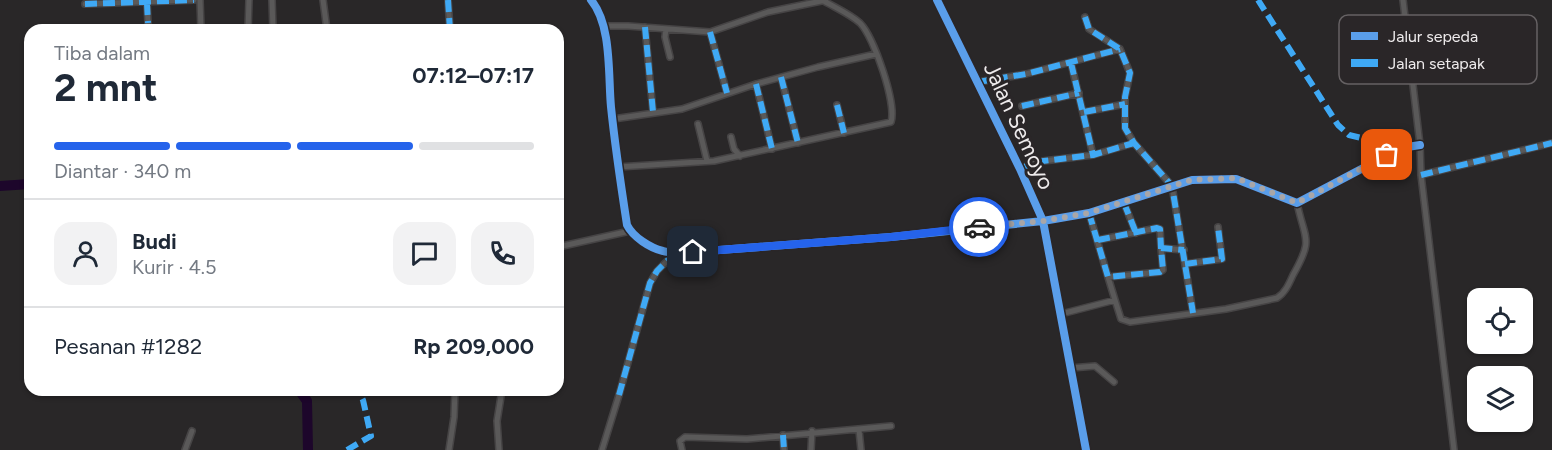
<!DOCTYPE html>
<html lang="id">
<meta charset="utf-8">
<style>
body{margin:0;font-family:Figtree,sans-serif;background:#f2f2f3;color:#1f2937;height:100vh;display:flex;flex-direction:column;font-size:22px;white-space:nowrap}
*{box-sizing:border-box;margin:0}
p{font-size:20px;color:#747a83}
.icon{flex:none;width:33px;height:33px;fill:none;stroke:currentColor;stroke-width:2;stroke-linecap:round;stroke-linejoin:round}
.map{position:relative;flex:1;overflow:hidden}
.sheet{position:absolute;left:24px;top:24px;width:540px;height:372px;display:flex;flex-direction:column;background:#fff;border-radius:18px;box-shadow:0 2px 4px #0004}
.sheet>*{flex:none}
.buttons{position:absolute;left:1467px;top:288px;display:grid;gap:12px}
.buttons a{display:grid;place-items:center;width:66px;height:66px;border-radius:12px;background:#fff;box-shadow:0 2px 4px #0004;font-size:30px}
.pin{position:absolute;display:grid;place-items:center;width:51px;height:51px;color:#fff;margin:-26px;border-radius:12px;box-shadow:0 3px 9px #0006}
.courier{position:absolute;display:grid;place-items:center;width:60px;height:60px;margin:-30px;border:4px solid #2563eb;border-radius:50%;background:#fff;color:#222;box-shadow:0 2px 8px #0007}
.head em{font-style:normal;font-weight:700}
.head div{display:flex;flex-direction:column-reverse}
.head{display:flex;align-items:center;justify-content:space-between;height:102px;padding:0 30px}
h1{font-size:39px;font-weight:700;line-height:45px}
.bar{display:grid;grid-template-columns:repeat(4,1fr);gap:9px 6px;align-content:center;height:72px;padding:0 30px}
.bar i{height:8px;border-radius:4px;background:#e0e1e3}
.bar .on{background:#2563eb}
.bar p{grid-column:span 4}
.line{display:flex;align-items:center;gap:15px;padding:0 30px;border-top:2px solid #e0e1e3}
.line div{flex:1}
.round{display:grid;place-items:center;flex:none;width:63px;height:63px;border-radius:18px;background:#f2f2f3}
.map>svg:first-child{display:block}
.lines{fill:none;stroke-linecap:round;stroke-linejoin:round}
.river{stroke:#1d062b;stroke-width:10}
.street-casing{stroke:#464445;stroke-width:8}
.street{stroke:#5a5959;stroke-width:5}
.quiet{stroke:#3fa9f5;stroke-width:6;stroke-dasharray:12 6;stroke-linecap:butt}
.cycleway-casing{stroke:#2a2628;stroke-width:11}
.cycleway{stroke:#5a9eea;stroke-width:8}
.done{stroke:#a9a6a7;stroke-width:6;stroke-dasharray:0 10.8}
.route{stroke:#2563eb;stroke-width:8}
.labels{text-anchor:middle;dominant-baseline:central;stroke-width:6;stroke-linejoin:round;paint-order:stroke}
.street-label{font-size:22px;fill:#eeebec;stroke:#2a2628}
.key{fill:#2a2628;stroke:#656163;stroke-width:1.5}
.key-label{font-size:16px;fill:#eeebec}
</style>
<div class="map">
<svg width="1552" height="450" viewBox="0 0 1552 450">
<rect width="100%" height="100%" fill="#292728"/>
<g class="lines">
<path class="river" d="M 0,186 L 30,184
M 299,390 L 307,401 L 308,450"/>
<defs>
<path id="street" d="M 200,0 L 201,30
M 272,0 L 273,30
M 323,0 L 327,30
M 448,0 L 450,30
M 591,0 C 612,25 608,75 611,107 C 615,146 621,186 627,225 C 633,237 650,248 663,251 C 671,254 684,252 693,252 L 891,237 L 1043,221 L 1089,213 L 1192,180 L 1236,179 L 1297,203 L 1401,148 L 1420,145
M 937,0 L 1020,169 L 1043,221 L 1086,450
M 1403,0 L 1420,145 L 1421,175 L 1454,450
M 147,3 L 148,23
M 85,4 L 194,0
M 1085,17 L 1089,29 L 1120,49 L 1130,73 L 1125,97 L 1125,128 L 1134,143 L 1172,186 L 1193,313
M 604,26 L 628,26 L 710,32 L 768,12 L 826,0
M 645,27 L 653,112
M 666,29 L 665,37 L 670,57
M 248,30 L 249,0
M 710,32 L 727,93
M 1071,63 L 1093,155
M 781,77 L 798,143
M 978,82 L 1026,74 L 1120,49
M 756,84 L 772,149
M 837,105 L 844,133
M 1022,106 L 1079,93
M 1084,112 L 1125,104
M 613,119 L 682,109 L 756,84 L 818,67 L 876,54
M 698,124 L 707,161
M 731,137 L 734,149 L 740,156
M 618,167 L 714,161 L 891,122 C 897,104 874,37 860,23 C 850,14 836,8 824,1
M 1020,169 L 1035,162 L 1093,155 L 1134,143
M 1421,175 L 1552,143
M 1124,203 L 1136,233
M 1089,213 L 1108,277 L 1160,272 L 1163,270 L 1161,248 L 1184,250
M 1098,240 L 1157,228 L 1160,229 L 1161,248
M 558,247 L 630,231
M 1185,264 L 1222,259 L 1218,227
M 1108,277 L 1115,300
M 1061,314 L 1115,300 L 1121,319 L 1130,322 L 1226,309 L 1277,298 C 1285,293 1289,284 1293,275 C 1314,238 1305,241 1297,203
M 1071,368 L 1095,366 L 1114,382
M 859,430 L 861,450
M 783,435 L 784,450
M 185,450 L 192,431
M 449,450 L 454,417 L 455,390
M 499,450 L 497,421 L 502,390
M 602,450 L 619,395 L 650,283 L 657,271 L 676,252
M 682,450 L 680,441 L 685,437 L 747,439 L 891,426
M 811,450 L 812,431"/>
</defs>
<use href="#street" class="street-casing"/>
<use href="#street" class="street"/>
<path class="quiet" d="M 448,0 L 450,30
M 1258,0 L 1338,125 L 1349,135 L 1374,141 L 1392,153
M 147,3 L 148,23
M 85,4 L 194,0
M 1085,17 L 1089,29 L 1120,49 L 1130,73 L 1125,97 L 1125,128 L 1134,143 L 1172,186 L 1193,313
M 645,27 L 653,112
M 710,32 L 727,93
M 1071,63 L 1093,155
M 781,77 L 798,143
M 978,82 L 1026,74 L 1120,49
M 756,84 L 772,149
M 837,105 L 844,133
M 1022,106 L 1079,93
M 1084,112 L 1125,104
M 1020,169 L 1035,162 L 1093,155 L 1134,143
M 1421,175 L 1552,143
M 1124,203 L 1136,233
M 1089,213 L 1108,277 L 1160,272 L 1163,270 L 1161,248 L 1184,250
M 1098,240 L 1157,228 L 1160,229 L 1161,248
M 1185,264 L 1222,259 L 1218,227
M 619,395 L 650,283 L 657,271 L 676,252
M 783,435 L 784,450
M 347,450 L 371,436 L 363,400 L 358,390"/>
<defs>
<path id="cycleway" d="M 591,0 C 612,25 608,75 611,107 C 615,146 621,186 627,225 C 633,237 650,248 663,251 C 671,254 684,252 693,252 L 891,237 L 1043,221 L 1089,213 L 1192,180 L 1236,179 L 1297,203 L 1401,148 L 1420,145
M 937,0 L 1020,169 L 1043,221 L 1086,450"/>
</defs>
<use href="#cycleway" class="cycleway-casing"/>
<use href="#cycleway" class="cycleway"/>
</g>
<g class="lines">
<path class="done" d="M 979,227 L 1043,221 L 1089,213 L 1191,180 L 1236,178 L 1297,203 L 1387,155"/>
<path class="route" d="M 693,252 L 891,237 L 979,227"/>
</g>
<g class="labels">
<g class="street-label">
<text transform="translate(1019 126) rotate(65)">Jalan Semoyo</text>
</g>
</g>
<rect x="1339" y="15" width="198" height="69" rx="9" class="key"/>
<rect x="1351" y="32" width="27" height="8" fill="#5a9eea"/>
<rect x="1351" y="59" width="27" height="8" fill="#3fa9f5"/>
<g class="key-label">
<text x="1388" y="42">Jalur sepeda</text>
<text x="1388" y="69">Jalan setapak</text>
</g>
</svg>
<div class="buttons">
<a><svg class="icon" aria-label="locate" viewBox="0 0 24 24"><circle cx="12" cy="12" r="6"/><path d="M12 2v4M12 18v4M2 12h4M18 12h4"/></svg></a>
<a><svg class="icon" aria-label="layers" viewBox="0 0 24 24"><path d="M12 4l9 5-9 5-9-5zM3 14l9 5 9-5"/></svg></a>
</div>
<div class="pin" style="left:1387px;top:155px;background:#ea580c"><svg class="icon" aria-label="bag" viewBox="0 0 24 24"><path d="M5 8h14l-1 12H6zM9 8a3 3 0 0 1 6 0"/></svg></div>
<div class="pin" style="left:693px;top:252px;background:#1f2937"><svg class="icon" aria-label="home" viewBox="0 0 24 24"><path d="M3 11l9-7 9 7M6 9v11h12V9"/></svg></div>
<div class="courier" style="left:979px;top:227px"><svg class="icon" aria-label="car" viewBox="0 0 24 24"><path d="M5 17H2v-5l4-1 3-4h7l3 4 3 1v5h-3M9 17h6M6 11h13"/><circle cx="7" cy="17" r="2"/><circle cx="17" cy="17" r="2"/></svg></div>
<section class="sheet">
<div class="head"><div><h1>2 mnt</h1><p>Tiba dalam</p></div><em>07:12–07:17</em></div>
<div class="bar"><i class="on"></i><i class="on"></i><i class="on"></i><i></i><p>Diantar · 340 m</p></div>
<div class="line" style="height:108px"><a class="round"><svg class="icon" aria-label="person" viewBox="0 0 24 24"><circle cx="12" cy="8" r="4"/><path d="M4 21q1-7 8-7t8 7"/></svg></a><div><b>Budi</b><p>Kurir · 4.5</p></div><a class="round"><svg class="icon" aria-label="chat" viewBox="0 0 24 24"><path d="M4 5h16v11H9l-5 4z"/></svg></a><a class="round"><svg class="icon" aria-label="phone" viewBox="0 0 24 24"><path d="M5 4h4l2 5-3 2q2 4 5 5l2-3 5 2v4C11 20 4 13 5 4z"/></svg></a></div>
<div class="line" style="height:78px"><div>Pesanan #1282</div><b>Rp 209,000</b></div>
</section>
</div>
